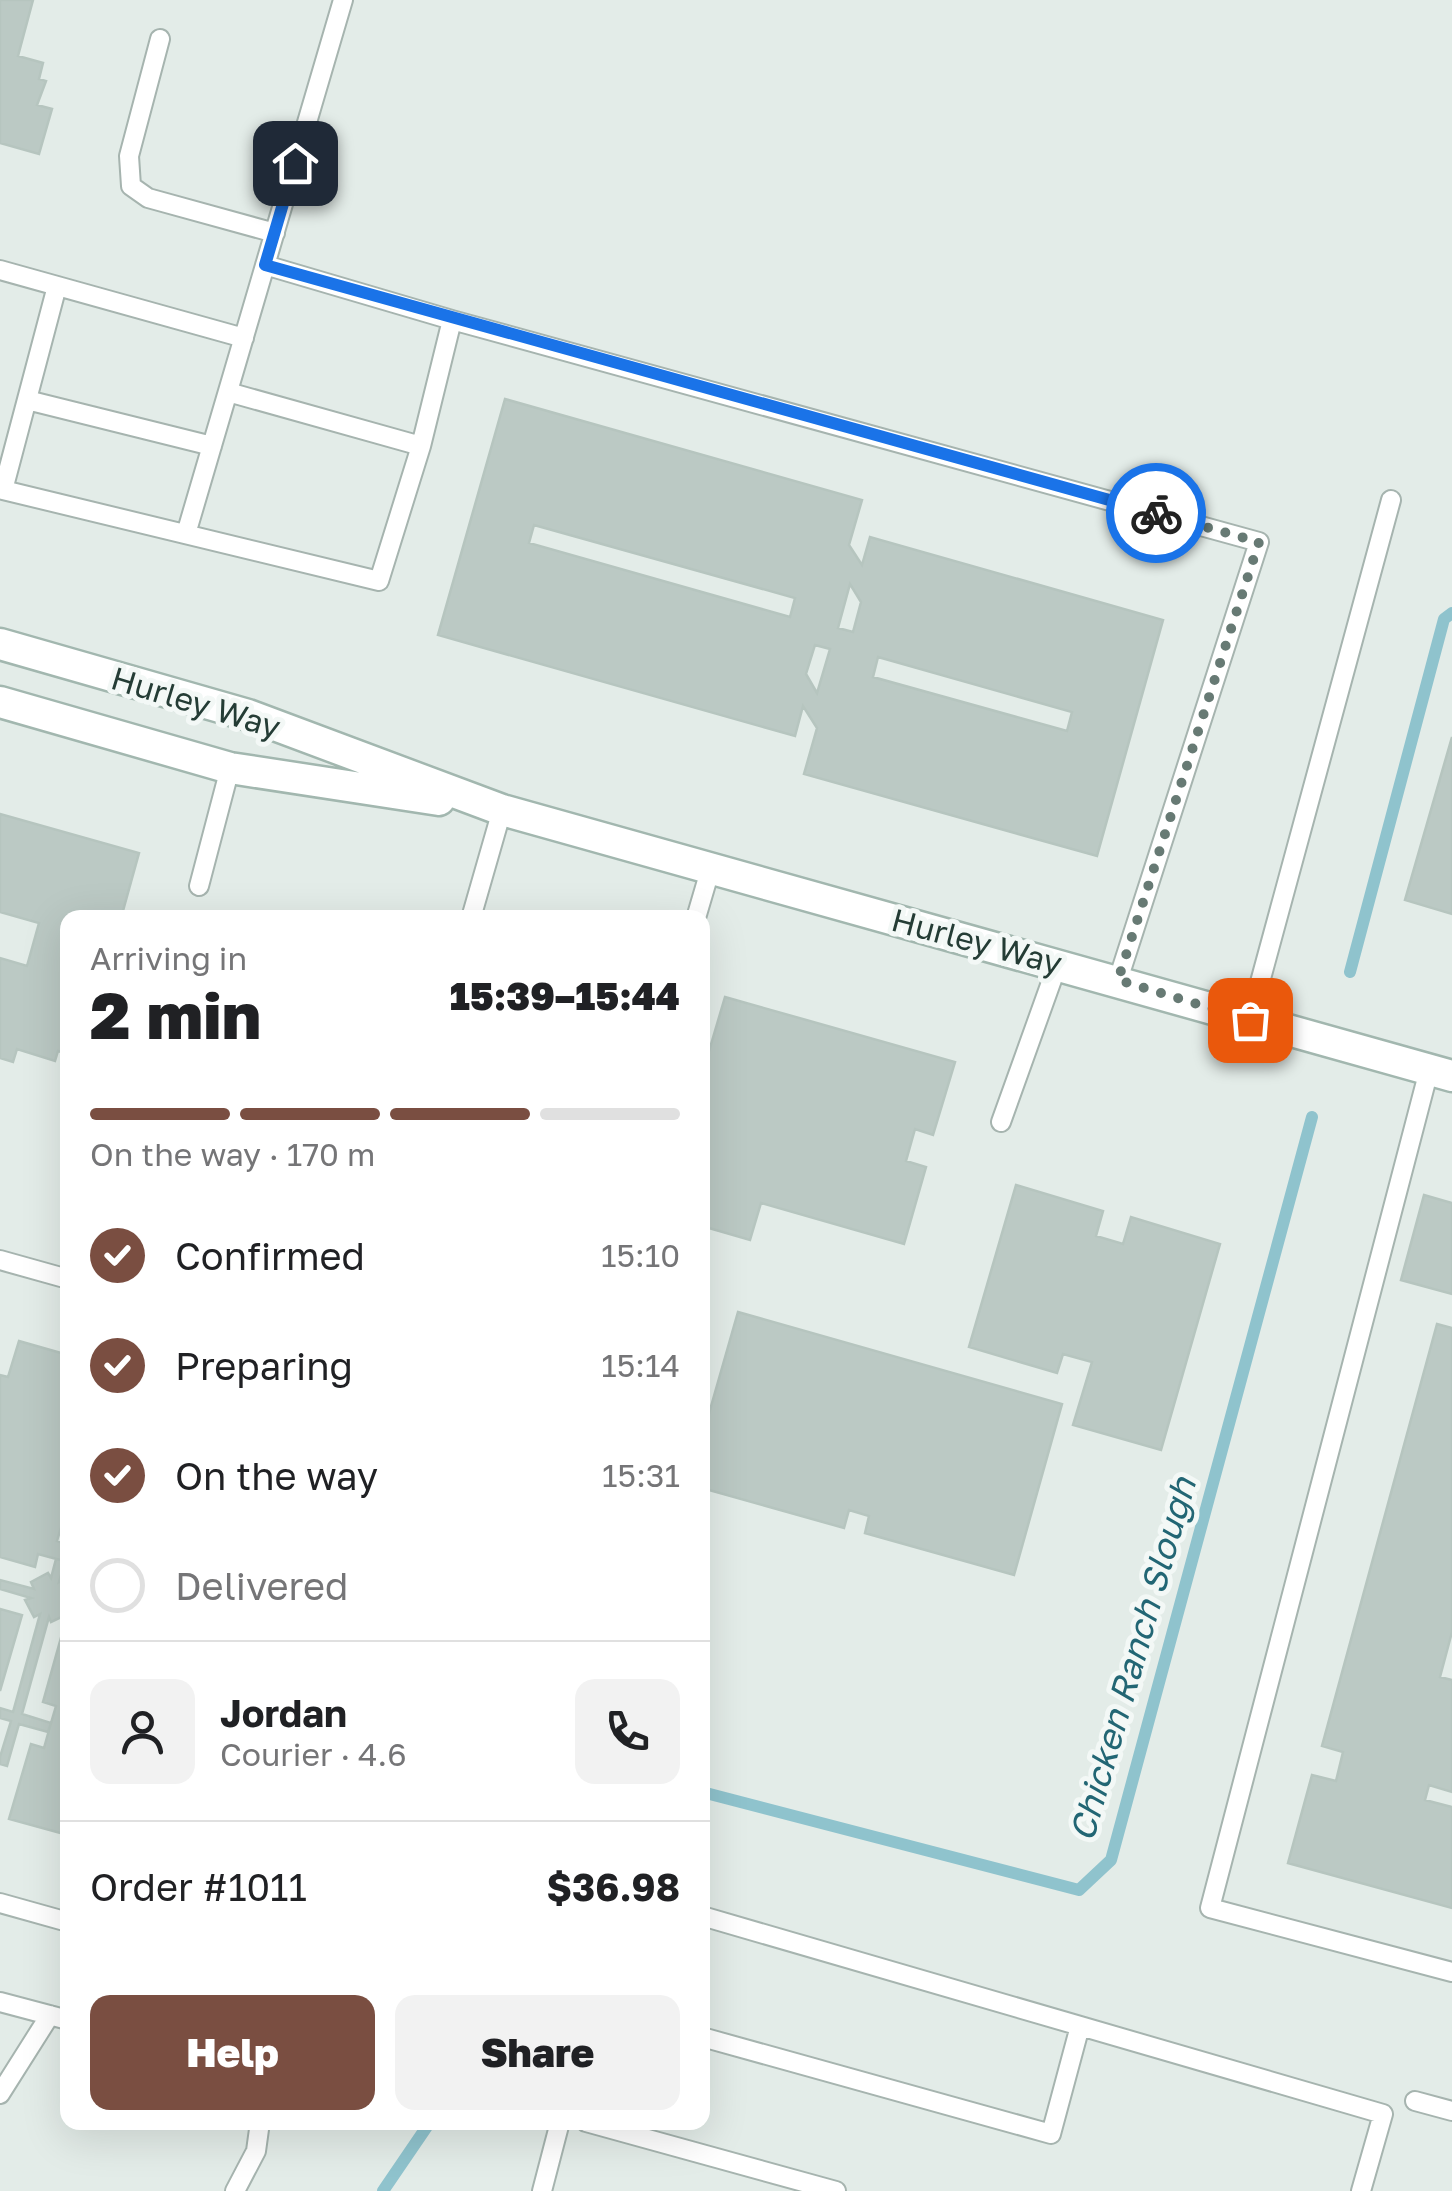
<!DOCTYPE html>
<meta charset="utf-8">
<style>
body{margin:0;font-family:"Golos Text",sans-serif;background:#f2f2f2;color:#202124;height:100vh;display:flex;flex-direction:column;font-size:38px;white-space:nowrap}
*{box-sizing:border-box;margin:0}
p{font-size:32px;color:#757577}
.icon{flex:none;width:55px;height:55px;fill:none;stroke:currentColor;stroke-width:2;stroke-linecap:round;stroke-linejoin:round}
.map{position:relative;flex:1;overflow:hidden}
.side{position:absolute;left:60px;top:910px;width:650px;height:1220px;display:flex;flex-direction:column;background:#fff;border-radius:20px;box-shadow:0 10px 40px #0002}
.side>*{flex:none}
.pin{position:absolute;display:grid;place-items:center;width:85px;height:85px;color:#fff;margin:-42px;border-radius:20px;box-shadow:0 5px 15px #0006}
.courier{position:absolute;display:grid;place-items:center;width:100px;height:100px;margin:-50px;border:8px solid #1a73e8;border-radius:50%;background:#fff;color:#222;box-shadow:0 2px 12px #0007}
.head em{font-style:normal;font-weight:800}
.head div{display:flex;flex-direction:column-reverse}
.head{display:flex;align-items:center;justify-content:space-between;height:170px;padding:0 30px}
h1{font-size:65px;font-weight:800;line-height:75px}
.bar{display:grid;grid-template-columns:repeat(4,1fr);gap:15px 10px;align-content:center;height:120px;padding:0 30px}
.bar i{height:12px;border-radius:8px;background:#e0e0e0}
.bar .active{background:#7a4e41}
.bar p{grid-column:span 4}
.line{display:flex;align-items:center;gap:25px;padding:0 30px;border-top:2px solid #e0e0e0}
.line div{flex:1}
.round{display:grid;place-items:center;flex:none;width:105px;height:105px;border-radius:20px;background:#f2f2f2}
ol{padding:0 30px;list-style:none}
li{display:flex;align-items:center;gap:30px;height:110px}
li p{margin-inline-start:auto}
li .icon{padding:10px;border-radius:50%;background:#7a4e41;color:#fff;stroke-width:4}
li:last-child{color:#757577}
li i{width:55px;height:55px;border:5px solid #e0e0e0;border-radius:50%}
.cta{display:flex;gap:20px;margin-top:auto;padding:20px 30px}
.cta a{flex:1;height:115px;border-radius:20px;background:#7a4e41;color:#fff;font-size:40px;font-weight:800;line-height:115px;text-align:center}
.cta a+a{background:#f2f2f2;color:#202124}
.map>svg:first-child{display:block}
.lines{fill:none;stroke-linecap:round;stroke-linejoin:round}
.stream{stroke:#8fc3cd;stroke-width:12}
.building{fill:#bbc9c4;stroke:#b6c5bf;stroke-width:2.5;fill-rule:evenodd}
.lane-casing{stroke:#a6b4af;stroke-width:22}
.secondary-casing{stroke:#a2b7af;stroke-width:35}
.lane{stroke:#fff;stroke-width:18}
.secondary{stroke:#fff;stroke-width:30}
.done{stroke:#677a74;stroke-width:10;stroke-dasharray:0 18}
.route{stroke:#1a73e8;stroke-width:12}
.labels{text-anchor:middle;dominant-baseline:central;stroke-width:10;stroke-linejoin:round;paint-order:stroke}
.street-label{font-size:32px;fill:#243c35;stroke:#f3f8f6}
.water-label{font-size:35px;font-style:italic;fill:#226674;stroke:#f3f8f6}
</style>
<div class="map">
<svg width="1452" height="2191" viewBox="0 0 1452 2191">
<rect width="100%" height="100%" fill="#e3ece8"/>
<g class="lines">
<path class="stream" d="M 1350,972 L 1444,619 L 1452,613
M 702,1792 L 1079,1890 L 1111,1860 L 1312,1117
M 383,2191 L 430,2122"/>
</g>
<path class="building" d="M 0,0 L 33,0 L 18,56 L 43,63 L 39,79 L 46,81 L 37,105 L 52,109 L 39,154 L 0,143 Z
M 505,399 L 862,500 L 849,545 L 862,565 L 870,537 L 1163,620 L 1097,856 L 804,774 L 817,728 L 803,706 L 795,736 L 438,635 ZM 534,525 L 795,598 L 790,617 L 529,543 ZM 850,584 L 861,602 L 853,632 L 838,628 ZM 815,645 L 830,649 L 817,693 L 806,674 ZM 878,657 L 1072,712 L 1067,731 L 873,677 Z
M 1452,737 L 1452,914 L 1405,900 Z
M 0,814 L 139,853 L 121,918 L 68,918 L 68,1054 L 58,1051 L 55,1061 L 17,1049 L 13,1062 L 0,1058 L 0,958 L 27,966 L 39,923 L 0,912 Z
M 725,997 L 955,1062 L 933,1135 L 915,1129 L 906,1161 L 926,1167 L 904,1244 L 761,1203 L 750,1240 L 702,1226 L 702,1075 Z
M 1016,1185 L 1103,1211 L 1096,1236 L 1123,1244 L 1131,1217 L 1220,1244 L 1161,1450 L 1073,1425 L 1092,1362 L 1063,1354 L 1057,1373 L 969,1347 Z
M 1424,1195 L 1452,1203 L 1452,1294 L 1401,1280 Z
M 738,1312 L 1062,1404 L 1014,1575 L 865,1533 L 869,1516 L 849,1510 L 844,1528 L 702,1488 L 702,1438 Z
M 1437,1324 L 1452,1328 L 1452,1632 L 1440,1677 L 1452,1680 L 1452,1792 L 1429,1785 L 1425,1800 L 1452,1807 L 1452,1908 L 1288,1863 L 1312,1775 L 1336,1781 L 1343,1752 L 1322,1746 Z
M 19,1341 L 68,1355 L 68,1504 L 57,1541 L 68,1545 L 68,1562 L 38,1554 L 35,1567 L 0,1557 L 0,1375 L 8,1377 Z
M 56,1559 L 65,1561 L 59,1582 L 65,1579 L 68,1583 L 68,1599 L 63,1602 L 68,1614 L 51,1622 L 49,1617 L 22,1714 L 51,1723 L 48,1732 L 19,1724 L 7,1766 L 0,1764 L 0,1757 L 11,1721 L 0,1718 L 0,1708 L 13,1712 L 40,1614 L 34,1617 L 25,1600 L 31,1598 L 0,1589 L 0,1580 L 34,1589 L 31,1582 L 48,1573 L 51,1578 Z
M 0,1609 L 22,1615 L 0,1691 Z
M 64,1627 L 68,1628 L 68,1729 L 65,1738 L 68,1739 L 68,1835 L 9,1819 L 31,1744 L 44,1748 L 51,1723 L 56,1706 L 43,1702 Z"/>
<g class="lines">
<defs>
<path id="lane" d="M 160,39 L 129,156 L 131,186 L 148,198 L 275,233
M 265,265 L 452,320 L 421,446
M 0,270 L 244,338
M 57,286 L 3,490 L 379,581 L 421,446 L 228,392
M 452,320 L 1259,542 L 1118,980
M 27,400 L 212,446
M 186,534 L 343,0
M 199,886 L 230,768
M 471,918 L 502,810
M 696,918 L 711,867
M 1250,1019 L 1391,500
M 1429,1070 L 1210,1908 L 1452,1972
M 1001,1122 L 1058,963
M 0,1260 L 68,1279
M 0,1903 L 68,1922
M 702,1916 L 1383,2114 L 1361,2191
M 0,2002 L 68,2020
M 702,2037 L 1051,2134 L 1080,2026
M 0,2094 L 50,2015
M 1415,2101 L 1452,2111
M 586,2122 L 836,2191
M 235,2191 L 256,2151 L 260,2122
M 542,2191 L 560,2122"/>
<path id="secondary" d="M 0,644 L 248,715 L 502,810 L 1452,1076
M 0,702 L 230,768 L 439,800"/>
</defs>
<use href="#lane" class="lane-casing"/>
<use href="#secondary" class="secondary-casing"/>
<use href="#lane" class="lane"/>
<use href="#secondary" class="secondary"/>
</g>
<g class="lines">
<path class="done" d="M 1156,513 L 1259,542 L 1118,980 L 1250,1020"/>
<path class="route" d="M 295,163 L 265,265 L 1156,513"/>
</g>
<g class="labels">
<g class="street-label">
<text transform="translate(196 702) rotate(17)">Hurley Way</text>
<text transform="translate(977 941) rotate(15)">Hurley Way</text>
</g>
<g class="water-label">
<text transform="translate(1132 1659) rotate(-74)">Chicken Ranch Slough</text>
</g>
</g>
</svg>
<div class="pin" style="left:1250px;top:1020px;background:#ea580c"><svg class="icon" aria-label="bag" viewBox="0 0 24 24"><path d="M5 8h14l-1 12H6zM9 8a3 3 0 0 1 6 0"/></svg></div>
<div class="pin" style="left:295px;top:163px;background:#1f2937"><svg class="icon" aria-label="home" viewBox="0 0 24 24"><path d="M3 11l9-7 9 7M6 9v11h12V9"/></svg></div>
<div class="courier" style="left:1156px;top:513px"><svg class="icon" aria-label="bike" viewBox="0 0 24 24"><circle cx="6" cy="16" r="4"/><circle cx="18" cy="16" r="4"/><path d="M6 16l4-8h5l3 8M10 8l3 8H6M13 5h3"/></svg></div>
<section class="side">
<div class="head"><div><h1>2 min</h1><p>Arriving in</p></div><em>15:39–15:44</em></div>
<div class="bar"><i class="active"></i><i class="active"></i><i class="active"></i><i></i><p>On the way · 170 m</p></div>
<ol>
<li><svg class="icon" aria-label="check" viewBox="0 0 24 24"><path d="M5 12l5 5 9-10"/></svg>Confirmed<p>15:10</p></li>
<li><svg class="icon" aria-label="check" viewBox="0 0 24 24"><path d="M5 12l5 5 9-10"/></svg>Preparing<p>15:14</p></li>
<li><svg class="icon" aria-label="check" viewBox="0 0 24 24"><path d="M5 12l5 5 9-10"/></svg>On the way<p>15:31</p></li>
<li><i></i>Delivered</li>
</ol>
<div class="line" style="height:180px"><a class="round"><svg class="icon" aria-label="person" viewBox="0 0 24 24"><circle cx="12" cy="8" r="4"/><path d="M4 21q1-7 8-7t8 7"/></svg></a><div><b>Jordan</b><p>Courier · 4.6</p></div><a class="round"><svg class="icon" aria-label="phone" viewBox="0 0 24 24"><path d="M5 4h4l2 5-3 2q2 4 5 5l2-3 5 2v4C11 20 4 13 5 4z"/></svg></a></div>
<div class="line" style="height:130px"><div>Order #1011</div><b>$36.98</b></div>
<div class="cta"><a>Help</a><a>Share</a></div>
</section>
</div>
